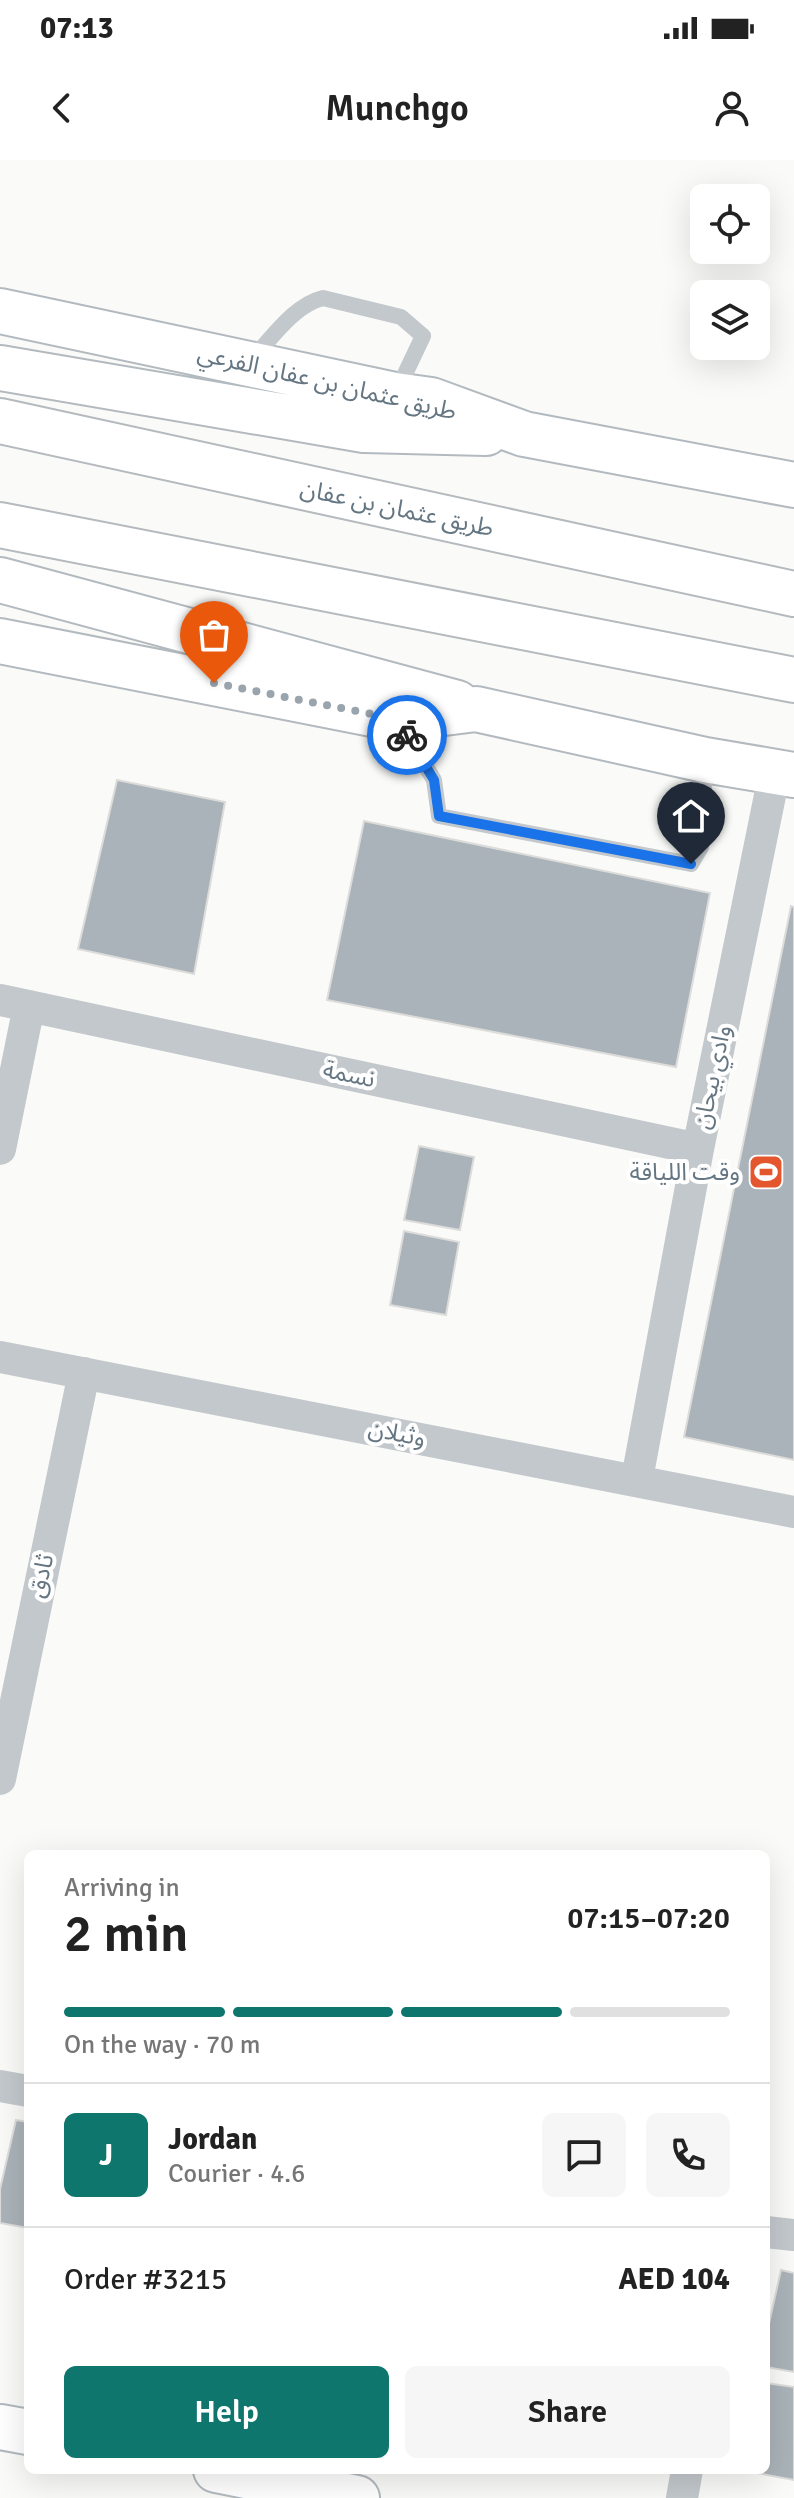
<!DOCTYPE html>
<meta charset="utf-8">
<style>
body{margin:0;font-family:Signika,"Noto Sans Arabic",sans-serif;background:#f6f6f6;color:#222;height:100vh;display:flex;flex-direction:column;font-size:30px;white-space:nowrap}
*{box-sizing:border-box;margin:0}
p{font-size:26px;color:#767676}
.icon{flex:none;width:44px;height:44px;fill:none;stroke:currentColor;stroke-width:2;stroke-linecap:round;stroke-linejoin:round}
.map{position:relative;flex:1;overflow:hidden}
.sheet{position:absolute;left:24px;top:1690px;width:746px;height:624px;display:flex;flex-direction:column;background:#fff;border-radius:12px;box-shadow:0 8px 32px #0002}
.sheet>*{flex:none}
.tools{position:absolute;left:690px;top:24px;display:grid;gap:16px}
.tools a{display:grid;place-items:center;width:80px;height:80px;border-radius:12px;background:#fff;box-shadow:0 8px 32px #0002;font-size:40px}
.pin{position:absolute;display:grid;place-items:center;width:68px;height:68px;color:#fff;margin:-82px -34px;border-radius:50% 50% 50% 0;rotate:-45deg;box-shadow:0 0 8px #0007}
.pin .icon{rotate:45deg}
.courier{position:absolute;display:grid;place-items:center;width:80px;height:80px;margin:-40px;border:6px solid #1a73e8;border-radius:50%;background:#fff;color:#222;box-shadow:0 2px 10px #0007}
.summary em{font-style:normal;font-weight:600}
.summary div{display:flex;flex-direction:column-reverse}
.summary{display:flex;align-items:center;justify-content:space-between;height:136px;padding:0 40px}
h1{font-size:52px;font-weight:600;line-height:60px}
.bar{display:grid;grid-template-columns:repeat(4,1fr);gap:12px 8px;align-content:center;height:96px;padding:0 40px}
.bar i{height:10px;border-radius:6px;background:#e0e0e0}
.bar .current{background:#0f766e}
.bar p{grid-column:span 4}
.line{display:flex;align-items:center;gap:20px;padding:0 40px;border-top:2px solid #e0e0e0}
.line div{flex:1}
.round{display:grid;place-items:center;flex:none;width:84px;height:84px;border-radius:12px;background:#f6f6f6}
.primary-button{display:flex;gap:16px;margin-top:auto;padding:16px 40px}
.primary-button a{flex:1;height:92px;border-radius:12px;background:#0f766e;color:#fff;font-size:32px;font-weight:600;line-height:92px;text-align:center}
.primary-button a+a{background:#f6f6f6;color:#222}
.status{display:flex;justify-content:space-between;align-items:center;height:56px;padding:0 40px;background:#fff;direction:ltr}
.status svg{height:22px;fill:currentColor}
header{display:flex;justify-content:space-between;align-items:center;height:104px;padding:0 40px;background:#fff;font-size:36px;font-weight:600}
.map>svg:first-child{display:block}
.building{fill:#aab3b9;stroke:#dcdcda;stroke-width:2}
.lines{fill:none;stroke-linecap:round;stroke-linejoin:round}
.secondary-casing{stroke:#b3babf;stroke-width:48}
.primary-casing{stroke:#b5babe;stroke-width:48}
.lane{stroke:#c3c8cc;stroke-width:16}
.street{stroke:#c3c8cc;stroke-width:32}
.secondary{stroke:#fff;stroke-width:44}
.primary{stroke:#fff;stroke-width:44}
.done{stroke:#99a4ac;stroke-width:8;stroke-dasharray:0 14.4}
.route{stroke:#1a73e8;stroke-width:10}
.labels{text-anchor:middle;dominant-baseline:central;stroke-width:8;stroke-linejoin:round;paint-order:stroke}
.street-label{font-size:24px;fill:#657683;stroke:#fff}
.poi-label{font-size:24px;fill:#657683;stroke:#fff;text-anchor:end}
</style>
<div class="status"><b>07:13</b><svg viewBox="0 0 49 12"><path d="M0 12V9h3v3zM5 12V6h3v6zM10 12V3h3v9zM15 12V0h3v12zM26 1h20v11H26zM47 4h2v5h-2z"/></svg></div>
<header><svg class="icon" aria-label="back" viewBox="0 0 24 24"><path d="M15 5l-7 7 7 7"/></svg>Munchgo<svg class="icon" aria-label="person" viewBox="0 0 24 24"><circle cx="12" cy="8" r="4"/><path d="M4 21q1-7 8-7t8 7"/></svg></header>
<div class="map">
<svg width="794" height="2338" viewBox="0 0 794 2338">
<rect width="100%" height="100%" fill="#fafaf8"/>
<path class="building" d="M 117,620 L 225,642 L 194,814 L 78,789 Z
M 364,661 L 710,733 L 676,907 L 327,840 Z
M 791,746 L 794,747 L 794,1300 L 684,1277 Z
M 419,986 L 474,997 L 460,1070 L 404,1060 Z
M 404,1071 L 459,1082 L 446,1155 L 390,1145 Z
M 16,1960 L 28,1962 L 28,2068 L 0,2063 L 0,2029 Z
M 781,2110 L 794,2113 L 794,2212 L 766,2207 L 766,2177 Z
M 766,2223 L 794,2227 L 794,2320 L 741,2310 L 766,2310 Z"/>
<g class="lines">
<defs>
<path id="secondary" d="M 0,151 L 395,235 L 431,240 L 524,274 L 794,325
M 0,208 L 364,270 L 486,273
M 0,420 L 457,543
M 0,481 L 397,559 L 476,549 L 705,600 L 794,615
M 0,2267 L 28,2272
M 216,2310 L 357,2338"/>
<path id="primary" d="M 0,261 L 794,434
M 0,365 L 794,520"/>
</defs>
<use href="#secondary" class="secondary-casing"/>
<use href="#primary" class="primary-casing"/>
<path class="lane" d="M 252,199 C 272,178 294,145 323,138 L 401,157 L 423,176 L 396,233
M 400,563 L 434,620 L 439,656 L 691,704 L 701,687 L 705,601"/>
<path class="street" d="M 0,840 L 698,989
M 0,989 L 29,846
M 0,1197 L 794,1352
M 637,1319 L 698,989 L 775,611
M 0,1619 L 84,1213
M 0,1926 L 28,1931
M 766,2072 L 794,2075
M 682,2338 L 687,2310"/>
<use href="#secondary" class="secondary"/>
<use href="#primary" class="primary"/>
</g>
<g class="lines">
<path class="done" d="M 214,523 L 397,559 L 407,575"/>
<path class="route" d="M 407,575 L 434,620 L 439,656 L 691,704"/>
</g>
<defs>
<symbol id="stadium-square" viewBox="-11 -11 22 22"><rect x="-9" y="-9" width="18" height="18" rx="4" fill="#e4572e" stroke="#fff"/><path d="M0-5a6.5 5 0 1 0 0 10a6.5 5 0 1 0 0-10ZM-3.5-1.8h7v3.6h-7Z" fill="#fff"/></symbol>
</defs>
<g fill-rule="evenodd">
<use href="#stadium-square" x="746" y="992" width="40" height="40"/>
</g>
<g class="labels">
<g class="street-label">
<text transform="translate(327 222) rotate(13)">طريق عثمان بن عفان الفرعي</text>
<text transform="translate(397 348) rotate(12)">طريق عثمان بن عفان</text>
<text transform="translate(349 914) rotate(12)">نسمة</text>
<text transform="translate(712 917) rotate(-78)">وادي بيحان</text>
<text transform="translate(397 1273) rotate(11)">وثيلان</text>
<text transform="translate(41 1416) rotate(-78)">ثادق</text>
</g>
<g class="poi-label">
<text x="740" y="1012">وقت اللياقة</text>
</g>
</g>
</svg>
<div class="tools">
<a><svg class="icon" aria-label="locate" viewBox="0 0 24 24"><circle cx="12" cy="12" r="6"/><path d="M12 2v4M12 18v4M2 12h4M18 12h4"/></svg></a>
<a><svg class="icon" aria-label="layers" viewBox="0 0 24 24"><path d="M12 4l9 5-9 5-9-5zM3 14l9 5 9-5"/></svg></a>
</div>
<div class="pin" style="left:214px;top:523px;background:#ea580c"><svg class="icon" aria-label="bag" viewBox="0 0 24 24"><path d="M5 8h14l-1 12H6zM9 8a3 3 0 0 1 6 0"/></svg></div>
<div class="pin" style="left:691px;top:704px;background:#1f2937"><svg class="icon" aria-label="home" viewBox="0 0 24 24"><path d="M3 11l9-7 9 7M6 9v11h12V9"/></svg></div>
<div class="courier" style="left:407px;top:575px"><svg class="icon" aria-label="bike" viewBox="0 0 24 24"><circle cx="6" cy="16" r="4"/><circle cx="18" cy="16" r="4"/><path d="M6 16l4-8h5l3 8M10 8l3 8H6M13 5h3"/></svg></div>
<section class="sheet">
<div class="summary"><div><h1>2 min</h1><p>Arriving in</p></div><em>07:15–07:20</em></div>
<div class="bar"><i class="current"></i><i class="current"></i><i class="current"></i><i></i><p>On the way · 70 m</p></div>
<div class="line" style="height:144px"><b class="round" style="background:#0f766e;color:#fff">J</b><div><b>Jordan</b><p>Courier · 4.6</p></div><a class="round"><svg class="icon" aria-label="chat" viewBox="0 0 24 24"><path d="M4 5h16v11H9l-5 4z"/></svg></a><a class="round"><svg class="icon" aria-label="phone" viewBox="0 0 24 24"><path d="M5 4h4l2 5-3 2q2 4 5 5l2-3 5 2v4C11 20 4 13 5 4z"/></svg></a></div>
<div class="line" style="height:104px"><div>Order #3215</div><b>AED 104</b></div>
<div class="primary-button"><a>Help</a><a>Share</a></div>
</section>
</div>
